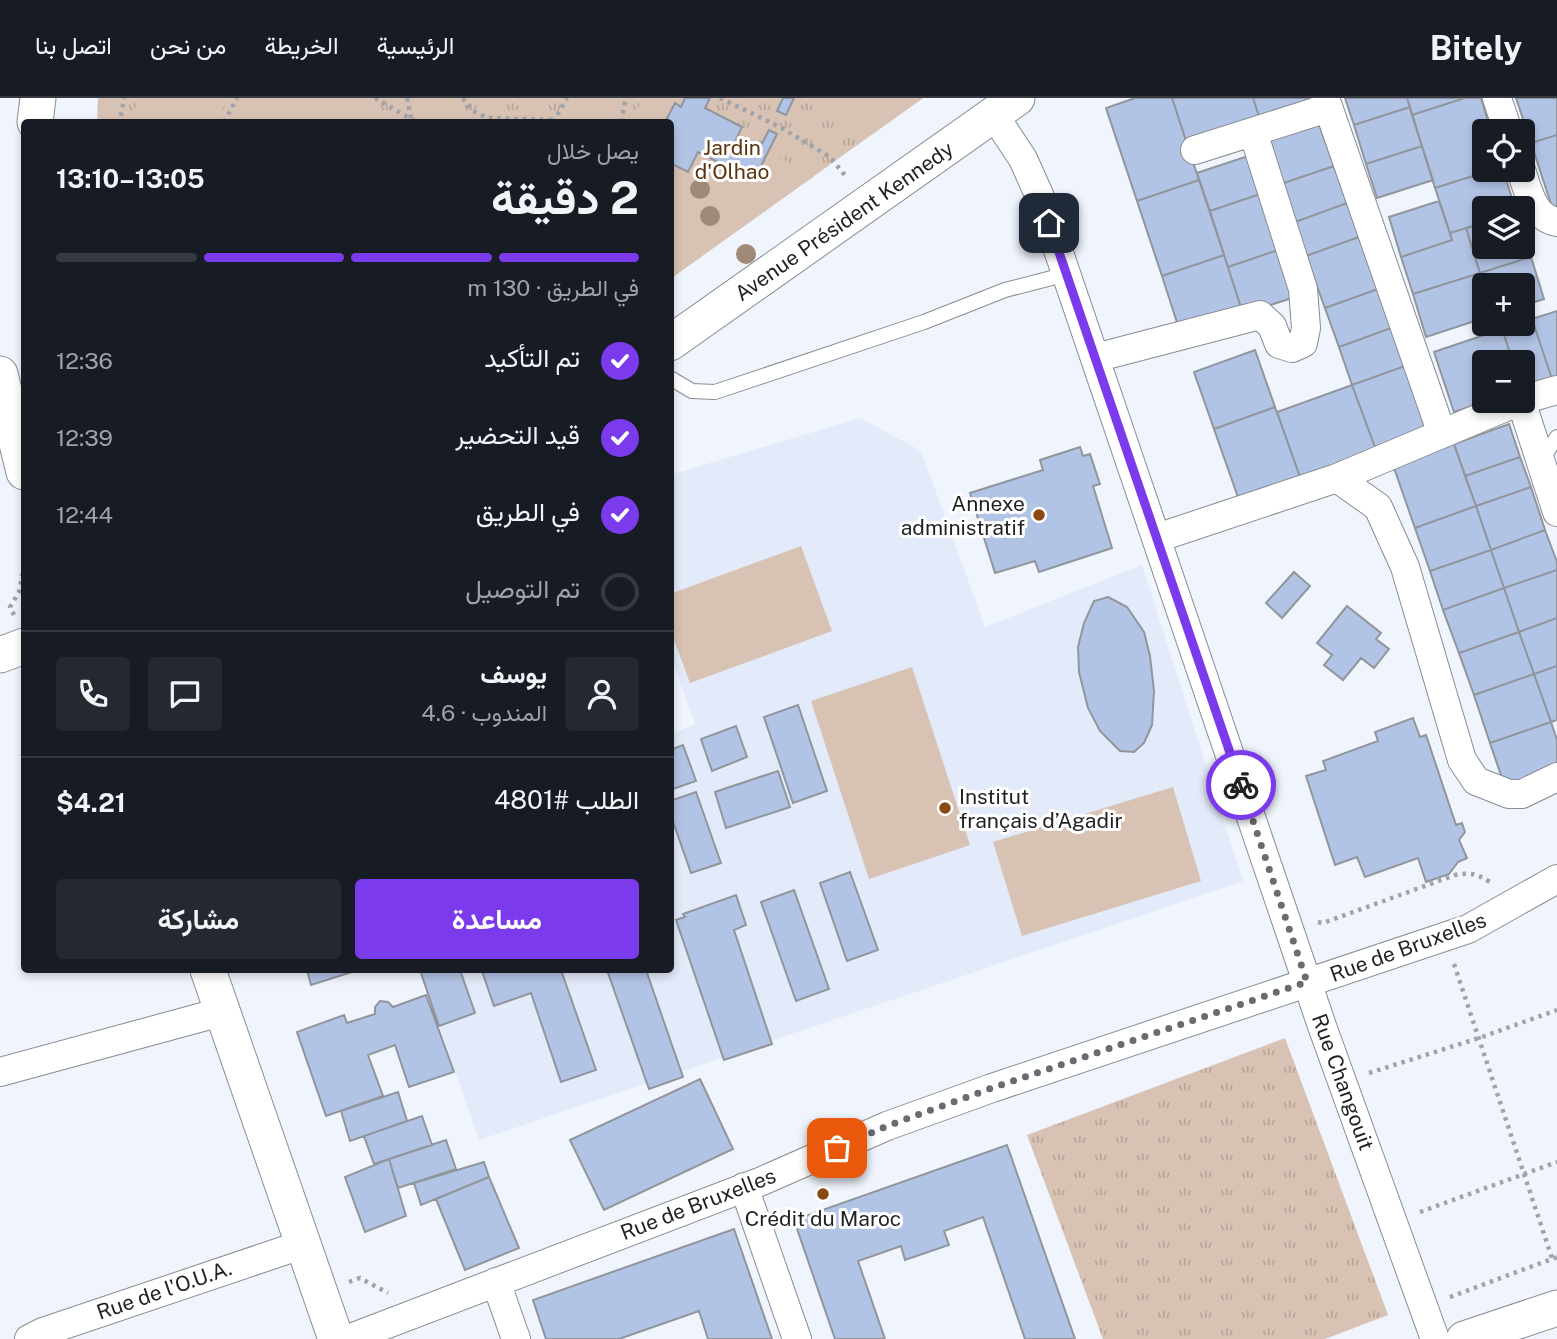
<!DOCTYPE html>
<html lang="ar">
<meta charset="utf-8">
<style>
body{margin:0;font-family:"Public Sans",Vazirmatn,sans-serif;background:#242831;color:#f1f3f6;direction:rtl;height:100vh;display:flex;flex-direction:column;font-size:26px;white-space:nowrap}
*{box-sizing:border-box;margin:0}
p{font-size:23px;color:#9ea1a6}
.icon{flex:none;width:38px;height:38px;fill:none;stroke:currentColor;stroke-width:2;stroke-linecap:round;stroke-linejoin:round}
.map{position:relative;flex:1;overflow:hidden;direction:ltr}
.sheet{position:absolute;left:21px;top:21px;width:653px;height:854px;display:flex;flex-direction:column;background:#171b24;border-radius:7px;box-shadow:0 4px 10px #0003;direction:rtl}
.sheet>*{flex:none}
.tools{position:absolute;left:1472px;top:21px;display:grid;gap:14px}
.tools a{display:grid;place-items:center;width:63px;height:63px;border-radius:7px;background:#171b24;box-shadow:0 4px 10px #0003;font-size:35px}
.pin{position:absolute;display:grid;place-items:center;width:60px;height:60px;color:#fff;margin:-30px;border-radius:14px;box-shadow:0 4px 10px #0006}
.courier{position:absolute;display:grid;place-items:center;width:70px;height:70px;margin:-35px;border:5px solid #7c3aed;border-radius:50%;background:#fff;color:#222;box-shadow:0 2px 9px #0007}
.headline em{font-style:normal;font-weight:700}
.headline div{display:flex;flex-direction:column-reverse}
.headline{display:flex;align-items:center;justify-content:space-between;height:119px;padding:0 35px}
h1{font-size:46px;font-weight:700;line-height:52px}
.bar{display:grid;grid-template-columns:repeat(4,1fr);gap:10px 7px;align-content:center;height:84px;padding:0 35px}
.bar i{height:9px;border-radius:5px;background:#363941}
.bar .selected{background:#7c3aed}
.bar p{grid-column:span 4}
.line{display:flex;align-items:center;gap:18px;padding:0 35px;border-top:2px solid #363941}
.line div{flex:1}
.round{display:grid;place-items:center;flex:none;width:74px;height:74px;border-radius:7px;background:#242831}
ol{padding:0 35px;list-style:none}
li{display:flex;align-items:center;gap:21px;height:77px}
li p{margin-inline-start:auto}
li .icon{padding:7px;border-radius:50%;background:#7c3aed;color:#fff;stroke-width:4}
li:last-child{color:#9ea1a6}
li i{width:38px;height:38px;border:4px solid #363941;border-radius:50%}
.primary-button{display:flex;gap:14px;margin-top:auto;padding:14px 35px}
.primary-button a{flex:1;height:80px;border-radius:7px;background:#7c3aed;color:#fff;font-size:28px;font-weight:700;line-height:80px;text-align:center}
.primary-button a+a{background:#242831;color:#f1f3f6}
header{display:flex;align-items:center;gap:42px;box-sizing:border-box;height:98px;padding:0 35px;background:#171b24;border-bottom:2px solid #363941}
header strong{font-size:33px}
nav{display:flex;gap:38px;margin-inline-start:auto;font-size:24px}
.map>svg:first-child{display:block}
.built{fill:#e3eaf9}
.grass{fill:url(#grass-tufts)}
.garden{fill:#d7c2b3}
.building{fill:#b2c4e5;stroke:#91959c;stroke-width:2}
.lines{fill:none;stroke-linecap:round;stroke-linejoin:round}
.service-casing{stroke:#888c93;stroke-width:16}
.minor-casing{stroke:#888c93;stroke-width:30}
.tertiary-casing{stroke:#888c93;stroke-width:37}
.path{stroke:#a0a3a9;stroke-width:4.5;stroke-dasharray:3.5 5;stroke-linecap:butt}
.service{stroke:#fff;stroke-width:14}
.minor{stroke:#fff;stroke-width:28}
.tertiary{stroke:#fff;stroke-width:35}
.tree{fill:#a08977}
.done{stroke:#686b70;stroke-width:7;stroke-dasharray:0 12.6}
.route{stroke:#7c3aed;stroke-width:9}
.poi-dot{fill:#894a10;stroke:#fff;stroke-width:2.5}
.labels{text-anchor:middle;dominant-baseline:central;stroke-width:6;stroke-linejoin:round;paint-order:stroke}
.park-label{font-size:21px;fill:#5e320b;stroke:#fff}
.street-label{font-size:21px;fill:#1f2124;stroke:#fff}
.poi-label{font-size:21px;fill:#1f2124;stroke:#fff;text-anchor:end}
</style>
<header>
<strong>Bitely</strong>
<nav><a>الرئيسية</a><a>الخريطة</a><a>من نحن</a><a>اتصل بنا</a></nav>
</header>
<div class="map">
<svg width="1557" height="1241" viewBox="0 0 1557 1241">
<defs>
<pattern id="grass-tufts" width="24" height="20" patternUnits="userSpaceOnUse" patternTransform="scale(1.75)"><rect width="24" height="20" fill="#d7c2b3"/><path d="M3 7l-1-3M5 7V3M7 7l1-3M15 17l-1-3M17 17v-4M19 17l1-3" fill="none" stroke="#b8a69a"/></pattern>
</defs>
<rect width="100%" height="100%" fill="#f0f4fc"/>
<path class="built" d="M 860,320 L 921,353 L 985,529 L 1142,467 L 1243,783 L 479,1042 L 420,872 L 670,872 L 670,637 L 695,626 L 670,555 L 670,377 Z"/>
<path class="grass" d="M 98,0 L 923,0 L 670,181 L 670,24 L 97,24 Z
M 1285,940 L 1388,1217 L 1325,1241 L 1103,1241 L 1027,1037 Z"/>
<path class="garden" d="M 141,0 L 229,0 L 215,24 L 141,24 L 130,18 Z
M 248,0 L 355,0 L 403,24 L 235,24 Z
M 415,0 L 452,0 L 471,24 C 451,25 422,24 415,0 Z
M 579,0 L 619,0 L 614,24 L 564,24 Z
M 642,0 L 685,0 L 681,9 L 675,6 L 665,24 L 635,24 L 636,16 Z
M 797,0 L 923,0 L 871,37 Z
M 698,54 L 754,82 L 768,54 L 814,78 L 670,181 L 670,65 L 688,73 Z
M 801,448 L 832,533 L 690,585 L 670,531 L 670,496 Z
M 912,569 L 970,747 L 869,781 L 811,603 Z
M 1173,689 L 1201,783 L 1022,838 L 993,744 Z"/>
<path class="building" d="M 685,0 L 710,0 L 705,10 L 742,29 L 732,50 L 742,55 L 747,45 L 759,51 L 769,32 L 777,36 L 754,82 L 698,54 L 688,74 L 670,65 L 672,41 L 670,39 L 670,24 L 665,24 L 675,5 L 681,9 Z
M 783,0 L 794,0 L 786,17 L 777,13 Z
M 1135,0 L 1172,0 L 1199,82 L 1137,103 L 1106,10 Z
M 1172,0 L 1253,0 L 1261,25 L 1188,49 Z
M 1253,0 L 1312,0 L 1314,7 L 1261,25 Z
M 1345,0 L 1407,0 L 1410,9 L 1354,27 Z
M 1407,0 L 1465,0 L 1412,17 Z
M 1465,0 L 1481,0 L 1491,33 L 1484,33 L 1484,72 L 1492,72 L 1435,90 L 1412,17 Z
M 1516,0 L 1557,0 L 1557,37 L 1531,45 Z
M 1410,9 L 1422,48 L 1366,66 L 1354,27 Z
M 1316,18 L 1334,68 L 1281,86 L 1264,37 Z
M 1557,37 L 1557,111 L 1553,112 L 1531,45 Z
M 1422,48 L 1433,82 L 1377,100 L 1366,66 Z
M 1251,57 L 1263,95 L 1210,113 L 1197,75 Z
M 1334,68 L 1347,105 L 1295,124 L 1281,86 Z
M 1492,72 L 1503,72 L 1515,110 L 1484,110 L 1484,125 L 1450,135 L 1435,90 Z
M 1199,82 L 1224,157 L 1162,178 L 1137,103 Z
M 1263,95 L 1281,151 L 1228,169 L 1210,113 Z
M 1439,103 L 1452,142 L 1401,159 L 1389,119 Z
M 1347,105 L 1359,139 L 1306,158 L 1295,124 Z
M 1484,125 L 1484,149 L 1522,149 L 1522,132 L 1531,159 L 1480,175 L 1466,130 Z
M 1466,130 L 1480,175 L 1413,196 L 1401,159 L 1452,142 L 1450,135 Z
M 1359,139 L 1378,191 L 1325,210 L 1306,158 Z
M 1281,151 L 1298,198 L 1243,216 L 1228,169 Z
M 1224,157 L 1243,216 L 1181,237 L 1162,178 Z
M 1531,159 L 1544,201 L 1522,208 L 1522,187 L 1484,187 L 1480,175 Z
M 1480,175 L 1484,187 L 1484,220 L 1426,239 L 1413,196 Z
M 1378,191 L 1391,230 L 1339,249 L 1325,210 Z
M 1557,213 L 1557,279 L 1552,281 L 1532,221 Z
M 1532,221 L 1552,281 L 1522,291 L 1522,264 L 1513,264 L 1502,231 Z
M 1391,230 L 1405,268 L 1352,287 L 1339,249 Z
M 1502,231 L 1513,264 L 1484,264 L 1484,303 L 1487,303 L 1454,314 L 1434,254 Z
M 1255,252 L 1275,309 L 1214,331 L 1194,274 Z
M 1405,268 L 1428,333 L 1376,352 L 1352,287 Z
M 1352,287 L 1376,352 L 1300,379 L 1277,314 Z
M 1275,309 L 1300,379 L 1239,402 L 1214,331 Z
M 1509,326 L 1520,359 L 1465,378 L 1454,346 Z
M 1454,346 L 1476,408 L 1415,430 L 1393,367 Z
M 1080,349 L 1083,358 L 1090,356 L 1100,386 L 1093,388 L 1112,450 L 1039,474 L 1035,463 L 995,475 L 970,395 L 1043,372 L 1040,362 Z
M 1520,359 L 1531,389 L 1476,408 L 1465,378 Z
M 1531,389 L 1545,432 L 1491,452 L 1476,408 Z
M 1476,408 L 1491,452 L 1430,473 L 1415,430 Z
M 1545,432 L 1557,464 L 1557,472 L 1504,490 L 1491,452 Z
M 1491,452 L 1504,490 L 1443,512 L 1430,473 Z
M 1557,472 L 1557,520 L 1519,534 L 1504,490 Z
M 1294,474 L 1310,488 L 1282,520 L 1266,505 Z
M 1504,490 L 1519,534 L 1459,555 L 1443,512 Z
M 1108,499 L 1127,509 L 1144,534 L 1150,558 L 1154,593 L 1152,627 L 1144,645 L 1134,654 L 1120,653 L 1100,633 L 1088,610 L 1079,574 L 1078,549 L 1084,525 L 1094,503 Z
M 1347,508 L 1381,535 L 1376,541 L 1389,551 L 1374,570 L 1361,560 L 1343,582 L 1324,567 L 1332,557 L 1317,545 Z
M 1557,520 L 1557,568 L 1534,576 L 1519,534 Z
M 1519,534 L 1534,576 L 1474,597 L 1459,555 Z
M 1557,568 L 1557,622 L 1551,624 L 1534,576 Z
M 1534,576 L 1551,624 L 1490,645 L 1474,597 Z
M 798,607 L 827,693 L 793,705 L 764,619 Z
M 1413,620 L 1420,639 L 1426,637 L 1456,727 L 1462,725 L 1465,734 L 1459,742 L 1467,760 L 1458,764 L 1449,776 L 1426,784 L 1418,760 L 1365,779 L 1357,759 L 1335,767 L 1306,678 L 1326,672 L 1323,663 L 1378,643 L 1375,634 Z
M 1551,624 L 1557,642 L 1557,674 L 1506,692 L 1490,645 Z
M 736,628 L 747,659 L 712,673 L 701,641 Z
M 683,647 L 696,683 L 670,692 L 670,652 Z
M 778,673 L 790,709 L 726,730 L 715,694 Z
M 696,694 L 721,765 L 691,775 L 670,715 L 670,703 Z
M 850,774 L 878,852 L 847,863 L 820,785 Z
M 794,792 L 829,891 L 796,903 L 761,804 Z
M 736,797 L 746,827 L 734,832 L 772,946 L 724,962 L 676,822 L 685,819 L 683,816 Z
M 307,872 L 355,872 L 355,873 L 311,887 Z
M 420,872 L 460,872 L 475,915 L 439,928 Z
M 487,872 L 561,872 L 596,972 L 561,984 L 531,895 L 494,908 L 482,873 Z
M 607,872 L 646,872 L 683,979 L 649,991 Z
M 426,897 L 454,974 L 409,989 L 395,947 L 368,957 L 383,998 L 326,1018 L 297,934 L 344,917 L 347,925 L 375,916 L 375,909 L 380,903 L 388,904 L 393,909 Z
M 700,981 L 733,1051 L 604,1112 L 570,1042 Z
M 398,994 L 407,1023 L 350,1043 L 341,1013 Z
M 422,1018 L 432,1047 L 374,1066 L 364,1038 Z
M 446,1042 L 456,1071 L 398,1090 L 389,1061 Z
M 1007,1047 L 1075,1241 L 1025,1241 L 983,1119 L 944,1133 L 949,1147 L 905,1162 L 901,1148 L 858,1163 L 885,1241 L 835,1241 L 794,1122 Z
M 389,1061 L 406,1118 L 365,1134 L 345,1079 Z
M 484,1064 L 489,1079 L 421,1107 L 414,1085 Z
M 489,1079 L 519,1150 L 465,1172 L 436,1101 Z
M 734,1131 L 772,1241 L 708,1241 L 699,1213 L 619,1241 L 546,1241 L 533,1202 Z"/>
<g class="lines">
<defs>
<path id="service" d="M 670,280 L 692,293 L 715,294 L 924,224 L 1005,192 L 1067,176
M 1541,363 L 1557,339"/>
<path id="minor" d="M 1325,0 L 1442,336
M 1497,0 L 1508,33
M 994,17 L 1023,61 L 1040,99 L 1322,928 L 1435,1241
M 1195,52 L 1328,10
M 1521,72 C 1528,92 1533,120 1557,124
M 1095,260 L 1260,217 L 1272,228 L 1279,246 L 1292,250 L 1303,245 L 1306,230 L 1303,191 L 1253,34
M 1522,302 L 1557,292
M 1521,303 L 1557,414
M 1337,380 L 1378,409 L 1405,469 L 1462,662 L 1476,683 L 1509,696 L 1522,696 L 1557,679
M 1157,440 L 1337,380 L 1520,303
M 0,974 L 221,914
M 744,1089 L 797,1241
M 496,1184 L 516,1241
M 29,1241 L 43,1234 L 301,1147
M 348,1241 L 762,1083 L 887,1028 L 992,990 L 1468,831 L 1557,781"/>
<path id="tertiary" d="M 35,24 L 38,0
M 670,245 L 1017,0
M 0,276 L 24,374
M 0,557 L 24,548
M 208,872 L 336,1241
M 1464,1241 L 1557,1210"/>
</defs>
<use href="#service" class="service-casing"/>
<use href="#minor" class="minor-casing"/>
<use href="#tertiary" class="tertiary-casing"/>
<path class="path" d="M 375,0 L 416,24
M 407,0 L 411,20
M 463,0 L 471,12 L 488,20 L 554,22
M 720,0 L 780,29 L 830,59 L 847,80
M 123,24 L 120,23 L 124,0
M 224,24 L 237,0
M 553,24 L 567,0
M 622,24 L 624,7 L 627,0
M 14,517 L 10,509 L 19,494 L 24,470
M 1318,824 L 1323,825 L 1455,777 C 1471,774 1477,776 1490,784
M 1454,866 L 1552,1160
M 1369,975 L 1479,940 L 1557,912
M 1420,1114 L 1557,1064
M 349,1184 L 360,1180 L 388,1195
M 1450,1199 L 1557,1159"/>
<use href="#service" class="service"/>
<use href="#minor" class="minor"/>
<use href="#tertiary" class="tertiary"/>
</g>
<g class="tree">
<circle cx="700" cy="91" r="10"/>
<circle cx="710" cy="118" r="10"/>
<circle cx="746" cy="156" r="10"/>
</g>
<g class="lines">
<path class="done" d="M 837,1050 L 887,1028 L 992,990 L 1307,884 L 1241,687"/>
<path class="route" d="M 1049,125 L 1241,687"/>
</g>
<g class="poi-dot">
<circle cx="1039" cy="417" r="7"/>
<circle cx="945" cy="710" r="7"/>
<circle cx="823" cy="1096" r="7"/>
</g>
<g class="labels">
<g class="park-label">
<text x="732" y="49">Jardin<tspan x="732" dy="24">d'Olhao</tspan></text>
</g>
<g class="street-label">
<text transform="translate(844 123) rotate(-35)">Avenue Président Kennedy</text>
<text transform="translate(1408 849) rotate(-20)">Rue de Bruxelles</text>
<text transform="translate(1343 984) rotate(70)">Rue Changouit</text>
<text transform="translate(698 1106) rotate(-21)">Rue de Bruxelles</text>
<text transform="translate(164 1192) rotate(-19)">Rue de l'O.U.A.</text>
</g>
<g class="poi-label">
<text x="1025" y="405">Annexe<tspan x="1025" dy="24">administratif</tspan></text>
<text x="959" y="698" text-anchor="start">Institut<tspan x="959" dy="24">français d’Agadir</tspan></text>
<text x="823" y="1120" text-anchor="middle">Crédit du Maroc</text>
</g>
</g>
</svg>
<div class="tools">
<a><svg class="icon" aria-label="locate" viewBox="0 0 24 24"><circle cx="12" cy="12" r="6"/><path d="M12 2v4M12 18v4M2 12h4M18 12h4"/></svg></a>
<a><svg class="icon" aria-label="layers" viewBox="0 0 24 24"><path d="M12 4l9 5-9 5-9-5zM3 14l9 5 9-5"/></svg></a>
<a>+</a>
<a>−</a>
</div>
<div class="pin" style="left:837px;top:1050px;background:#ea580c"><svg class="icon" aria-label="bag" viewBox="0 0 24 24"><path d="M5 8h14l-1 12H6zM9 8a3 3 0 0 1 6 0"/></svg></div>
<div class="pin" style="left:1049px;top:125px;background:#1f2937"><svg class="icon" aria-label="home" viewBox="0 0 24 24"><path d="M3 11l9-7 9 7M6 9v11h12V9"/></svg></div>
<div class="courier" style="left:1241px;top:687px"><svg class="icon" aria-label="bike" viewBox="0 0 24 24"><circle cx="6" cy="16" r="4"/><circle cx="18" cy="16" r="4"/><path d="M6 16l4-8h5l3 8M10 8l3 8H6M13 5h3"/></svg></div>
<section class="sheet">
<div class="headline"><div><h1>2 دقيقة</h1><p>يصل خلال</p></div><em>13:05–13:10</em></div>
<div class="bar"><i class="selected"></i><i class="selected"></i><i class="selected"></i><i></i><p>في الطريق · 130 m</p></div>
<ol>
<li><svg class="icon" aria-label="check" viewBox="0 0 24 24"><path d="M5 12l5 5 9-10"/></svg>تم التأكيد<p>12:36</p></li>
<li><svg class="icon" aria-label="check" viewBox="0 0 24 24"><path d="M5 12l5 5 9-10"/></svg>قيد التحضير<p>12:39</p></li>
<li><svg class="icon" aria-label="check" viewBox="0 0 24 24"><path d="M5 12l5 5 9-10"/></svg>في الطريق<p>12:44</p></li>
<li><i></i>تم التوصيل</li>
</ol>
<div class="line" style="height:126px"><a class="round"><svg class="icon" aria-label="person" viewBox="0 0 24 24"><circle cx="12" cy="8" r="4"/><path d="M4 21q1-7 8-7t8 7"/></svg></a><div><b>يوسف</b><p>المندوب · 4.6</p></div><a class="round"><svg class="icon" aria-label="chat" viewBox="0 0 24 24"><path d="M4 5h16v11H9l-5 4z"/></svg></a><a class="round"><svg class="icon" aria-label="phone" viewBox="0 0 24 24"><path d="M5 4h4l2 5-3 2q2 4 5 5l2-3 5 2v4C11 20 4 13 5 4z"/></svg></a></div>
<div class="line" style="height:91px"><div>الطلب #4801</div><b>$4.21</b></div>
<div class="primary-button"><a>مساعدة</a><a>مشاركة</a></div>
</section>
</div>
